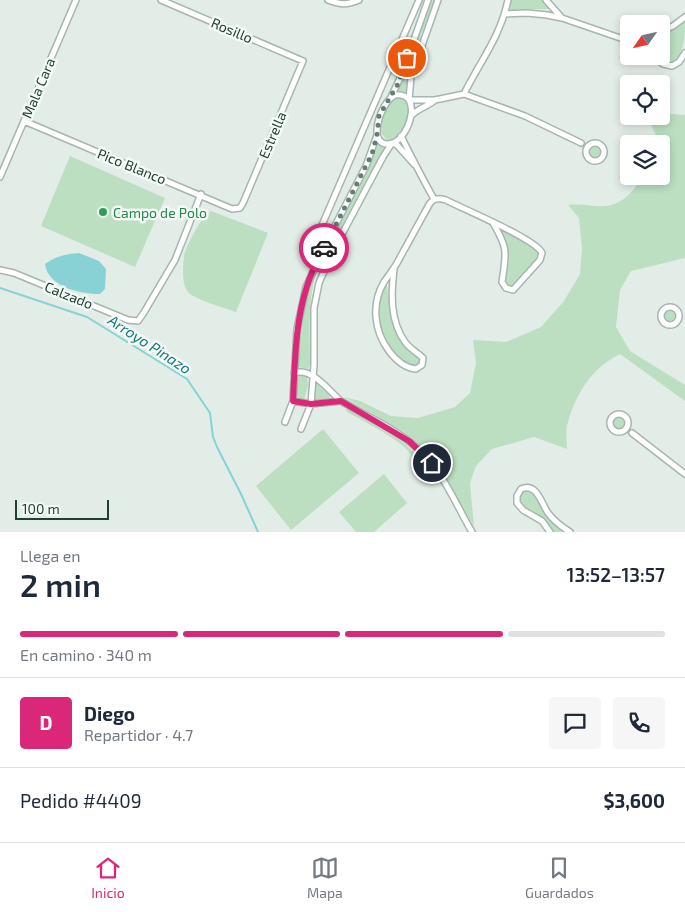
<!DOCTYPE html>
<html lang="es">
<meta charset="utf-8">
<style>
body{margin:0;font-family:"Exo 2",sans-serif;background:#f6f6f7;color:#1f2937;height:100vh;display:flex;flex-direction:column;font-size:19px;white-space:nowrap}
*{box-sizing:border-box;margin:0}
p{font-size:16px;color:#747a83}
.icon{flex:none;width:28px;height:28px;fill:none;stroke:currentColor;stroke-width:2;stroke-linecap:round;stroke-linejoin:round}
.map{position:relative;height:532px;overflow:hidden}
.details{display:flex;flex-direction:column;background:#fff;flex:1}
.details>*{flex:none}
.needle{width:32px;rotate:236deg}
.buttons{position:absolute;left:620px;top:15px;display:grid;gap:10px}
.buttons a{display:grid;place-items:center;width:50px;height:50px;border-radius:5px;background:#fff;box-shadow:0 2px 8px #0003;font-size:25px}
.scale{position:absolute;left:15px;bottom:12px;width:94px;box-sizing:border-box;padding-left:5px;border:2px solid #214034;border-top:0;font-size:14px;line-height:18px;white-space:nowrap;color:#214034;-webkit-text-stroke:4px #f3faf6;paint-order:stroke}
.pin{position:absolute;display:grid;place-items:center;width:42px;height:42px;color:#fff;margin:-21px;border:2px solid #fff;border-radius:50%;box-shadow:0 1px 5px #0007}
.courier{position:absolute;display:grid;place-items:center;width:50px;height:50px;margin:-25px;border:4px solid #db2777;border-radius:50%;background:#fff;color:#222;box-shadow:0 1px 6px #0007}
.summary em{font-style:normal;font-weight:600}
.summary div{display:flex;flex-direction:column-reverse}
.summary{display:flex;align-items:center;justify-content:space-between;height:85px;padding:0 20px}
h1{font-size:32px;font-weight:600;line-height:38px}
.bar{display:grid;grid-template-columns:repeat(4,1fr);gap:8px 5px;align-content:center;height:60px;padding:0 20px}
.bar i{height:6px;border-radius:4px;background:#e0e1e3}
.bar .selected{background:#db2777}
.bar p{grid-column:span 4}
.line{display:flex;align-items:center;gap:12px;padding:0 20px;border-top:1px solid #e0e1e3}
.line div{flex:1}
.round{display:grid;place-items:center;flex:none;width:52px;height:52px;border-radius:5px;background:#f6f6f7}
.tabs{display:flex;justify-content:space-around;align-items:center;height:70px;border-top:1px solid #e0e1e3;background:#fff;font-size:14px;color:#747a83}
.tabs a{display:grid;justify-items:center;gap:2px}
.tabs .selected{color:#db2777}
.map>svg:first-child{display:block}
.green{fill:#bbdfc0}
.water{fill:#88d2d5}
.lines{fill:none;stroke-linecap:round;stroke-linejoin:round}
.stream{stroke:#88d2d5;stroke-width:2}
.minor-casing{stroke:#a5b6ae;stroke-width:8}
.minor{stroke:#fff;stroke-width:5}
.done{stroke:#657d73;stroke-width:5;stroke-dasharray:0 9}
.route{stroke:#db2777;stroke-width:6}
.leisure-dot{fill:#2e9e5b;stroke:#f3faf6;stroke-width:2}
.labels{text-anchor:middle;dominant-baseline:central;stroke-width:5;stroke-linejoin:round;paint-order:stroke}
.street-label{font-size:14px;fill:#214034;stroke:#f3faf6}
.leisure-label{font-size:14px;fill:#27864d;stroke:#f3faf6;text-anchor:start}
.water-label{font-size:15px;font-style:italic;fill:#18797f;stroke:#f3faf6}
</style>
<div class="map">
<svg width="685" height="532" viewBox="0 0 685 532">
<rect width="100%" height="100%" fill="#e3ede7"/>
<path class="green" d="M 432,0 L 435,0 C 424,28 407,64 406,94 L 399,91 L 398,89 Z
M 510,0 L 543,0 L 552,9 L 512,10 L 509,8 Z
M 685,20 C 685,37 684,75 658,56 L 661,56 L 661,32 Z
M 400,96 L 407,100 C 412,115 404,135 390,141 C 370,132 383,99 400,96 Z
M 661,113 L 685,115 L 685,258 L 631,271 L 620,290 L 616,327 L 630,351 L 685,385 L 685,401 L 620,354 C 592,368 577,392 568,422 C 565,430 567,441 567,449 L 534,437 L 492,449 L 476,466 L 470,483 L 474,526 L 426,452 L 404,432 L 344,397 L 360,401 L 391,416 L 418,418 L 455,407 L 470,393 L 476,363 L 473,340 L 506,342 L 541,327 L 564,301 L 580,274 L 582,249 L 579,218 L 568,205 C 578,204 586,205 595,206 C 620,208 631,195 643,176 L 661,176 L 661,144 L 660,144 L 647,116 L 661,116 Z
M 379,143 L 386,147 L 377,161 L 316,274 C 307,304 310,334 310,365 L 308,369 L 298,367 C 300,341 301,315 308,291 C 324,238 360,194 379,143 Z
M588 151a7 7 0 1 1 14 0a7 7 0 1 1-14 0Z
M 70,156 L 165,198 L 135,267 L 41,226 Z
M 211,211 L 268,233 L 236,312 C 225,308 196,300 189,293 C 181,286 183,266 184,256 C 186,246 202,215 211,211 Z
M 505,231 L 532,245 L 539,253 L 538,258 L 512,286 L 509,286 C 501,279 509,269 509,259 C 509,249 506,241 501,232 Z
M 386,283 L 387,286 L 388,296 L 401,338 L 420,357 L 421,361 L 417,365 C 408,365 404,360 397,355 C 377,337 374,307 386,283 Z
M663 316a7 7 0 1 1 14 0a7 7 0 1 1-14 0Z
M 301,374 L 307,376 L 308,386 L 304,400 L 300,400 C 294,394 297,383 299,376 Z
M 316,383 L 330,396 L 329,398 L 315,400 L 315,384 Z
M 347,408 C 377,423 405,440 427,465 C 416,465 411,453 403,446 C 387,433 367,423 349,413 L 346,411 Z
M611 423a7 7 0 1 1 14 0a7 7 0 1 1-14 0Z
M 323,429 L 359,473 L 291,530 L 256,486 Z
M 384,474 L 407,503 L 374,532 L 356,532 L 339,512 Z
M 527,490 L 534,493 L 546,516 L 567,532 L 553,532 L 538,514 L 519,503 L 520,494 Z"/>
<path class="water" d="M 79,253 L 99,261 L 106,269 L 105,289 L 100,294 C 80,294 48,287 45,264 C 56,256 66,254 79,253 Z"/>
<g class="lines">
<path class="stream" d="M 0,288 L 87,317 L 187,379 L 210,413 L 213,437 L 217,447 L 241,494 L 258,532"/>
<defs>
<path id="minor" d="M 328,0 C 341,5 347,5 359,0
M 438,0 L 411,77 L 409,100 L 435,100 L 464,94
M 508,0 C 500,38 480,61 464,94 L 525,116 L 581,143
M 546,0 L 561,17
M 505,14 L 527,13 L 547,15 L 562,18 L 629,41
M 661,31 L 673,26 L 685,17
M 652,56 L 663,64 L 672,66 L 679,62 L 685,53
M 395,95 C 424,92 409,138 393,143 C 365,151 379,103 395,95 Z
M 391,97 L 401,76 L 428,0
M 411,116 C 418,108 427,107 435,100
M 24,121 L 232,209 L 240,208 L 243,203 L 303,61 L 161,0
M 401,136 C 412,158 422,178 434,199
M586 152a9 9 0 1 1 18 0a9 9 0 1 1-18 0Z
M 0,177 L 76,0
M 313,246 L 419,0
M 0,270 L 14,273 L 128,320 L 138,321 L 143,314 L 175,260 L 201,194
M 394,270 C 391,294 390,321 405,342 C 410,349 417,352 423,358 L 422,365 L 416,369 C 405,368 395,359 389,351 C 374,331 371,304 384,282 C 388,276 393,270 397,263 C 408,243 419,223 430,203 C 435,198 439,198 446,200 C 463,209 536,239 542,253 L 540,260 L 513,290 L 506,288 L 502,282 C 506,253 509,250 493,223
M661 316a9 9 0 1 1 18 0a9 9 0 1 1-18 0Z
M 293,401 L 311,404 L 341,401 C 328,390 312,367 294,373
M 341,401 C 366,416 395,428 417,448 C 443,471 455,503 472,532
M610 423a9 9 0 1 1 18 0a9 9 0 1 1-18 0Z
M 285,422 L 293,401 L 297,329 L 306,287 L 328,239 L 366,166 L 377,135
M 301,429 L 311,404 L 314,365 L 314,308 L 319,283 L 331,255 L 383,157 L 392,143 L 397,145 L 414,164
M 632,433 L 685,474
M 550,532 L 542,521 L 523,510 L 517,503 L 517,496 L 521,489 C 537,482 541,503 548,513 C 554,521 562,527 570,532"/>
</defs>
<use href="#minor" class="minor-casing"/>
<use href="#minor" class="minor"/>
</g>
<g class="lines">
<path class="done" d="M 324,248 L 372,154 L 377,135 L 379,116 L 398,84 L 407,58"/>
<path class="route" d="M 324,248 C 317,261 311,273 307,286 C 295,323 295,363 293,401 L 311,404 L 341,401 L 409,441 L 432,463"/>
</g>
<circle class="leisure-dot" cx="103" cy="212" r="5"/>
<g class="labels">
<g class="street-label">
<text transform="translate(232 30) rotate(23)">Rosillo</text>
<text transform="translate(38 88) rotate(-67)">Mala Cara</text>
<text transform="translate(272 135) rotate(-67)">Estrella</text>
<text transform="translate(132 166) rotate(22)">Pico Blanco</text>
<text transform="translate(69 295) rotate(22)">Calzado</text>
</g>
<g class="leisure-label">
<text x="113" y="212">Campo de Polo</text>
</g>
<g class="water-label">
<text transform="translate(150 344) rotate(33)">Arroyo Pinazo</text>
</g>
</g>
</svg>
<div class="buttons">
<a><svg class="needle" viewBox="-14 -14 28 28"><path d="M0-13l5 13h-10z" fill="#e53935"/><path d="M0 13l5-13h-10z" fill="#747a83"/></svg></a>
<a><svg class="icon" aria-label="locate" viewBox="0 0 24 24"><circle cx="12" cy="12" r="6"/><path d="M12 2v4M12 18v4M2 12h4M18 12h4"/></svg></a>
<a><svg class="icon" aria-label="layers" viewBox="0 0 24 24"><path d="M12 4l9 5-9 5-9-5zM3 14l9 5 9-5"/></svg></a>
</div>
<div class="scale">100 m</div>
<div class="pin" style="left:407px;top:58px;background:#ea580c"><svg class="icon" aria-label="bag" viewBox="0 0 24 24"><path d="M5 8h14l-1 12H6zM9 8a3 3 0 0 1 6 0"/></svg></div>
<div class="pin" style="left:432px;top:463px;background:#1f2937"><svg class="icon" aria-label="home" viewBox="0 0 24 24"><path d="M3 11l9-7 9 7M6 9v11h12V9"/></svg></div>
<div class="courier" style="left:324px;top:248px"><svg class="icon" aria-label="car" viewBox="0 0 24 24"><path d="M5 17H2v-5l4-1 3-4h7l3 4 3 1v5h-3M9 17h6M6 11h13"/><circle cx="7" cy="17" r="2"/><circle cx="17" cy="17" r="2"/></svg></div>
</div>
<section class="details">
<div class="summary"><div><h1>2 min</h1><p>Llega en</p></div><em>13:52–13:57</em></div>
<div class="bar"><i class="selected"></i><i class="selected"></i><i class="selected"></i><i></i><p>En camino · 340 m</p></div>
<div class="line" style="height:90px"><b class="round" style="background:#db2777;color:#fff">D</b><div><b>Diego</b><p>Repartidor · 4.7</p></div><a class="round"><svg class="icon" aria-label="chat" viewBox="0 0 24 24"><path d="M4 5h16v11H9l-5 4z"/></svg></a><a class="round"><svg class="icon" aria-label="phone" viewBox="0 0 24 24"><path d="M5 4h4l2 5-3 2q2 4 5 5l2-3 5 2v4C11 20 4 13 5 4z"/></svg></a></div>
<div class="line" style="height:65px"><div>Pedido #4409</div><b>$3,600</b></div>
</section>
<nav class="tabs">
<a class="selected"><svg class="icon" aria-label="home" viewBox="0 0 24 24"><path d="M3 11l9-7 9 7M6 9v11h12V9"/></svg>Inicio</a>
<a><svg class="icon" aria-label="map" viewBox="0 0 24 24"><path d="M3 6l6-2 6 2 6-2v14l-6 2-6-2-6 2zM9 4v14M15 6v14"/></svg>Mapa</a>
<a><svg class="icon" aria-label="saved" viewBox="0 0 24 24"><path d="M7 4h10v16l-5-4-5 4z"/></svg>Guardados</a>
</nav>
